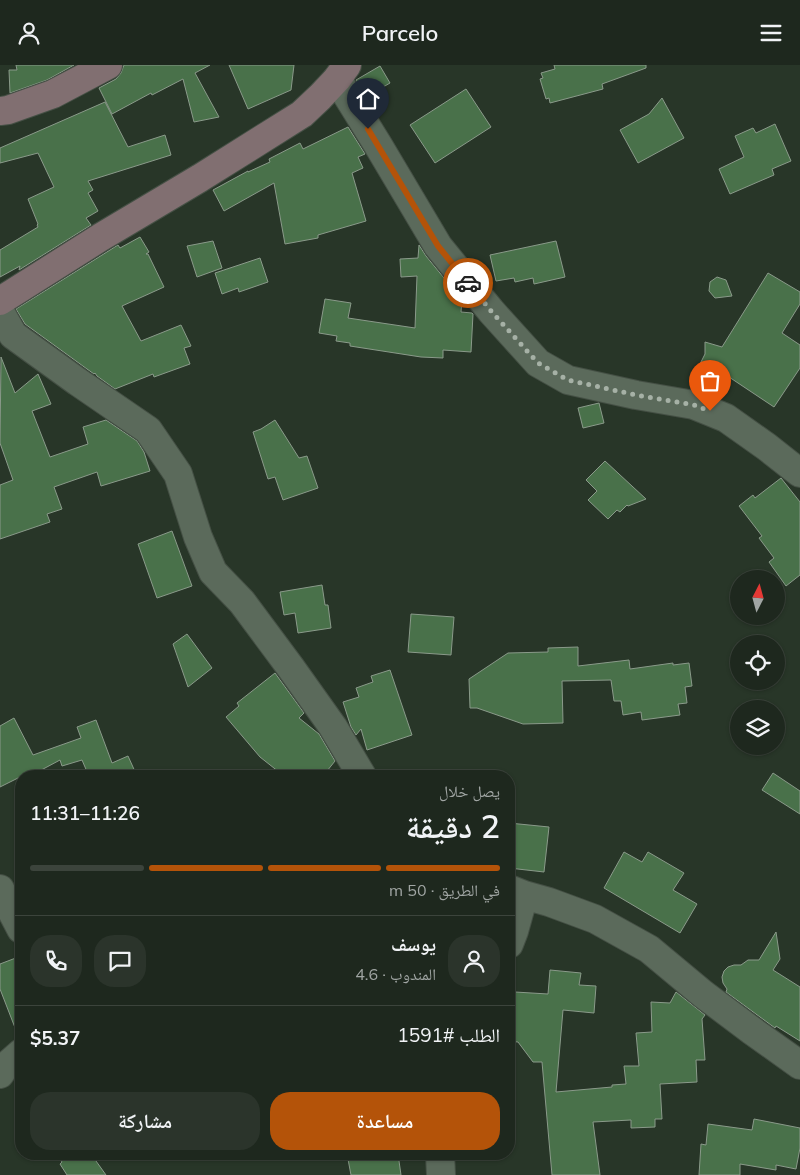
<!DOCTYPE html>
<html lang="ar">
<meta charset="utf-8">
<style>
body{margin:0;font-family:Mulish,"Noto Naskh Arabic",sans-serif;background:#2b342b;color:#f1f3f6;direction:rtl;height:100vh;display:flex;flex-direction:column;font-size:19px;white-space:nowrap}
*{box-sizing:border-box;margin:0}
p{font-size:16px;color:#a1a6a4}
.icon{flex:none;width:28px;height:28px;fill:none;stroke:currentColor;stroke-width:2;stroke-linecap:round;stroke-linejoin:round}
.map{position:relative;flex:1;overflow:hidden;direction:ltr}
.panel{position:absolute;left:15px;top:705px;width:500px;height:390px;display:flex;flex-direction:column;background:#1e281e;border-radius:20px;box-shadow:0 1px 4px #0004,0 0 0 1px #3c443c;direction:rtl}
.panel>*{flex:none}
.needle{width:32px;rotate:6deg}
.controls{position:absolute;left:730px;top:505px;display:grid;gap:10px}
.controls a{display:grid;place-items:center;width:55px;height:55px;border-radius:50%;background:#1e281e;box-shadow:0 1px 4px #0004,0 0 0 1px #3c443c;font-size:25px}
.pin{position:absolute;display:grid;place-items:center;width:42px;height:42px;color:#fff;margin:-51px -21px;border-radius:50% 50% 50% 0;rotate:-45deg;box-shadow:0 0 5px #0007}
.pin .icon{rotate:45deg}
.courier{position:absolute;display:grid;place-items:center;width:50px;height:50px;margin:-25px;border:4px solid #b45309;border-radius:50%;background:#fff;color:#222;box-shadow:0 1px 6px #0007}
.headline em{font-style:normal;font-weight:600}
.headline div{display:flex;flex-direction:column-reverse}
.headline{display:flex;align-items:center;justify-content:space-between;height:85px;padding:0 15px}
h1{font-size:32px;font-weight:600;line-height:38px}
.bar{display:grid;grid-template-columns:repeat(4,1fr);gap:8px 5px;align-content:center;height:60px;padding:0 15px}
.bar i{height:6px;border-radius:4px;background:#3c443c}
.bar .selected{background:#b45309}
.bar p{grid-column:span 4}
.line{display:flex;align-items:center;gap:12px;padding:0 15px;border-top:1px solid #3c443c}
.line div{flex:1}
.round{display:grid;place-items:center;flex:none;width:52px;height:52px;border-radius:20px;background:#2b342b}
.action{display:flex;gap:10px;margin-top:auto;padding:10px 15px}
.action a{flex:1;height:58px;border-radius:20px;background:#b45309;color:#fff;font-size:20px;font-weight:600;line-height:58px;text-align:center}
.action a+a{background:#2b342b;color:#f1f3f6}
header{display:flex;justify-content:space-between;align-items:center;height:65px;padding:0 15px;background:#1e281e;font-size:22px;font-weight:600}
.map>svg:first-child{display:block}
.building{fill:#49714a;stroke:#8a9a8a}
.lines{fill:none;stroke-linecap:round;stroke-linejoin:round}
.street-casing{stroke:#455045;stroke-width:30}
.secondary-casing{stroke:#455045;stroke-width:30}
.street{stroke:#5b6a5b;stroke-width:28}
.secondary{stroke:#816f71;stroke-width:28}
.done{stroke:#a6b1a6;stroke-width:5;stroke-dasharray:0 9}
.route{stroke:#b45309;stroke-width:6}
</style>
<header><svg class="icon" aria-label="menu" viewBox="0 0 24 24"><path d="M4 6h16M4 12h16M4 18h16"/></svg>Parcelo<svg class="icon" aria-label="person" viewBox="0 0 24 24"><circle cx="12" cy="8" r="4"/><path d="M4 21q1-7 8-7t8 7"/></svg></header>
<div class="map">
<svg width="800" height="1110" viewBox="0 0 800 1110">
<rect width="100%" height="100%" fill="#283628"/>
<path class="building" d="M 16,0 L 74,0 L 47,15 L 10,28 L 9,5 L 17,5 Z
M 124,0 L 210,0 L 195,8 L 219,52 L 194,57 L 183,14 L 152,30 L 151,28 L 112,49 L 99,23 L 116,14 L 121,8 Z
M 229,0 L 294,0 L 291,25 L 248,44 Z
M 554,0 L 646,0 L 646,3 L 602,19 L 603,24 L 550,38 L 549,33 L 546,34 L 540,14 L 543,13 L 541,8 L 555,4 Z
M 380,1 L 390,18 L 366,32 L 356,15 Z
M 466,24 L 491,62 L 435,98 L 410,60 Z
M 662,33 L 684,73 L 638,98 L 620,65 L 649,49 Z
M 105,37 L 128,82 L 165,70 L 171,90 L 88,116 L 93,125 L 88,128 L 98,146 L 86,153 L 91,160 L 19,205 L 20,201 L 0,212 L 0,185 L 38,162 L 37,160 L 38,159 L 28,134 L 54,122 L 38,88 L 0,98 L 0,83 Z
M 775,59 L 791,96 L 772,104 L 774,110 L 730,129 L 719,104 L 744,92 L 735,71 L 753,63 L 756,68 Z
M 348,62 L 365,89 L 358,92 L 363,103 L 352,108 L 366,156 L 318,170 L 318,173 L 285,179 L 274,118 L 224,146 L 213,125 L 248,106 L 248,107 L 270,97 L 269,94 L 300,78 L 303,84 Z
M 140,172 L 149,187 L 146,189 L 148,189 L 164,222 L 122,241 L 141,276 L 181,260 L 191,281 L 184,283 L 190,299 L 154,312 L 153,309 L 115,324 L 97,311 L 95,308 L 94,309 L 87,304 L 25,259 L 16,244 L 118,180 L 120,183 Z
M 213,176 L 222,203 L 197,212 L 187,181 Z
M 556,176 L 565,212 L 534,219 L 533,213 L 515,217 L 514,213 L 496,216 L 490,190 Z
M 419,180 L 426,191 L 462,235 L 461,247 L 472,248 L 473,249 L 471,287 L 443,285 L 443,293 L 421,292 L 350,281 L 350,278 L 336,276 L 337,271 L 319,268 L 325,234 L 351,238 L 348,253 L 415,263 L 417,211 L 401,212 L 400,194 L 418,193 Z
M 260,193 L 268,217 L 239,227 L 238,223 L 222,229 L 215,208 Z
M 768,208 L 800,227 L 800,239 L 782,268 L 800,280 L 800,303 L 774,342 L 726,310 L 724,315 L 718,312 L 704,315 L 698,303 L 705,289 L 705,277 L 722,282 Z
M 717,212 L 726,215 L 732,231 L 715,233 L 709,226 L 710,217 Z
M 1,292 L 15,328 L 38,309 L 51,339 L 32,346 L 50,392 L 88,379 L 83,362 L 106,355 L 137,376 L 144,387 L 150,406 L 101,421 L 97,407 L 54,422 L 62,444 L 47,449 L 50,457 L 0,474 L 0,420 L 13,415 L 0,378 Z
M 599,338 L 604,358 L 583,363 L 578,343 Z
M 275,355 L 299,393 L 307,391 L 318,423 L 283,435 L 275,412 L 268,414 L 253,367 L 261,364 Z
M 605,396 L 646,434 L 628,441 L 627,440 L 620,447 L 617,445 L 608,454 L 588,435 L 597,426 L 586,415 Z
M 781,413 L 800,437 L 800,510 L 786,521 L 769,497 L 774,493 L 759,473 L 762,471 L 739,441 L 753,430 L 755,433 Z
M 172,466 L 192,521 L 157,533 L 138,479 Z
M 322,520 L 325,540 L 328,540 L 331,563 L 298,568 L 295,548 L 284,550 L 280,527 Z
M 411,549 L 454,552 L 451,590 L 408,587 Z
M 187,569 L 212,603 L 188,622 L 173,579 Z
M 578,582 L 578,601 L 629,595 L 630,604 L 673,598 L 673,600 L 689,598 L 692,621 L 685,622 L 687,638 L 678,639 L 680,650 L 642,655 L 641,647 L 623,650 L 621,636 L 614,636 L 611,615 L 562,616 L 563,658 L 523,659 L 477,643 L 470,643 L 469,614 L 508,588 L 548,587 L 548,583 Z
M 390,605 L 412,670 L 367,685 L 361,664 L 356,670 L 351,662 L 343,637 L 359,632 L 356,623 L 373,617 L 371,611 Z
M 275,608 L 304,648 L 299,653 L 319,669 L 335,696 L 323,711 L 284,711 L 260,692 L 226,652 L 239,641 L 237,638 Z
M 14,653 L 33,690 L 81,673 L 77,662 L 96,655 L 112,698 L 128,691 L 137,711 L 82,711 L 88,709 L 82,695 L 62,701 L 60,695 L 30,711 L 21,711 L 21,714 L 20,712 L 0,722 L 0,661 Z
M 773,708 L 800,726 L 800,749 L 762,725 Z
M 509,758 L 549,762 L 544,807 L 509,803 Z
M 624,787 L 642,797 L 648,787 L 684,808 L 673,825 L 697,839 L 680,868 L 604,823 Z
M 776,867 L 780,894 L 773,905 L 800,922 L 800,976 L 776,961 L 775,963 L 760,952 L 726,927 L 727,924 L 723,918 L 722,912 L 724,906 L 728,902 L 734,900 L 741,900 L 748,895 L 759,895 Z
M 21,891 L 21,973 L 19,973 L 0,924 L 0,899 Z
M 550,905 L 581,908 L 579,920 L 596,921 L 594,948 L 563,945 L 556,1027 L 612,1022 L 612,1020 L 626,1019 L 624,1001 L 639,1001 L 636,968 L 652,967 L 651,937 L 670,938 L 676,927 L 705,950 L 702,954 L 705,995 L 696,995 L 697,1017 L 660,1019 L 662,1054 L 655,1054 L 655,1062 L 631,1063 L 631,1055 L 593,1057 L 600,1110 L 552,1110 L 542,997 L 533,997 L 518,977 L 509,976 L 509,956 L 512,956 L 515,927 L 548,929 Z
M 754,1054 L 800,1063 L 800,1083 L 796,1104 L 776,1100 L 776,1105 L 740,1099 L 740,1110 L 699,1110 L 701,1079 L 706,1080 L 708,1059 L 752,1065 Z
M 57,1089 L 91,1089 L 106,1110 L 67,1110 L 60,1099 L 62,1097 Z
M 347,1089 L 398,1089 L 401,1110 L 351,1110 Z"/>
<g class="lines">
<defs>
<path id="street" d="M 337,14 L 378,80 L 438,181 L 491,246 L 538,298 L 568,315 L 636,330 L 694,340 L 726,353 L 767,382 L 800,408
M 0,247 L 13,270 L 78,317 L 148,365 L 178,409 L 198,472 L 213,507 L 242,537 L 291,603 L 333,662 L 362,711
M 0,824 L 21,864
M 509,824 L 524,830 L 549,837 L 595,854 L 649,884 L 703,929 L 751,965 L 800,1000
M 509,879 L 514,866 L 524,830
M 0,1009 L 4,1003 L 21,988
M 440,1089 L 441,1110"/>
<path id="secondary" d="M 0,46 L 8,45 L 53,29 L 108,0
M 0,236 L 101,172 L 200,113 L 302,49 L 320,32 L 337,14 L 347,0"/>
</defs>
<use href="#street" class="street-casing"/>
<use href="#secondary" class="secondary-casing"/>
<use href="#street" class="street"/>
<use href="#secondary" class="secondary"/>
</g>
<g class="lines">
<path class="done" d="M 468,218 L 491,246 L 538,298 L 568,315 L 636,330 L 694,340 L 710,346"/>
<path class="route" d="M 368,64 L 438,181 L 468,218"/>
</g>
</svg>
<div class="controls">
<a><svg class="needle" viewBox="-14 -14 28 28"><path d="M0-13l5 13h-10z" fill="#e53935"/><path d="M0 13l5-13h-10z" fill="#a1a6a4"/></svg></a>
<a><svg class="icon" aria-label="locate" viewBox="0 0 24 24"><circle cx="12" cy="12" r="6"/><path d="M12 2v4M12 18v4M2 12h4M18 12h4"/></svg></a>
<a><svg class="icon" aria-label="layers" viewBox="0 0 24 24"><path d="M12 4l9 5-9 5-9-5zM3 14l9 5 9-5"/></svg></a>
</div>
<div class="pin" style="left:710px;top:346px;background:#ea580c"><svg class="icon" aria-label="bag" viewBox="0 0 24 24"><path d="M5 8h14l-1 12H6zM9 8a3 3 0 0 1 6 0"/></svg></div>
<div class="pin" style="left:368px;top:64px;background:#1f2937"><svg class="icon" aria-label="home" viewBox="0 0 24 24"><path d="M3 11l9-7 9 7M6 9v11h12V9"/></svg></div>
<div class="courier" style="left:468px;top:218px"><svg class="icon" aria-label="car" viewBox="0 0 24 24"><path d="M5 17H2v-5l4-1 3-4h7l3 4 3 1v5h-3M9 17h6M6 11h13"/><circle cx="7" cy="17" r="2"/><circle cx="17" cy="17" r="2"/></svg></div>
<section class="panel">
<div class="headline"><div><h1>2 دقيقة</h1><p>يصل خلال</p></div><em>11:26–11:31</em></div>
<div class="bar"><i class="selected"></i><i class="selected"></i><i class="selected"></i><i></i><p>في الطريق · 50 m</p></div>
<div class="line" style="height:90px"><a class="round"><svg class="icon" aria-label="person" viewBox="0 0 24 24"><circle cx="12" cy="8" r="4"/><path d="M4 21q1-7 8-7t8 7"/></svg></a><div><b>يوسف</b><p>المندوب · 4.6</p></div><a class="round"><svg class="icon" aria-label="chat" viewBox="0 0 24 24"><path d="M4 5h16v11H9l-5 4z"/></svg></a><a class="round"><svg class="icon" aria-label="phone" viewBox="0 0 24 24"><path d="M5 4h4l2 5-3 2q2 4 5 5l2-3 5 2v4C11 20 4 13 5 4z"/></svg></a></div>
<div class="line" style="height:65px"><div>الطلب #1591</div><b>$5.37</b></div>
<div class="action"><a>مساعدة</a><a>مشاركة</a></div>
</section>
</div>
